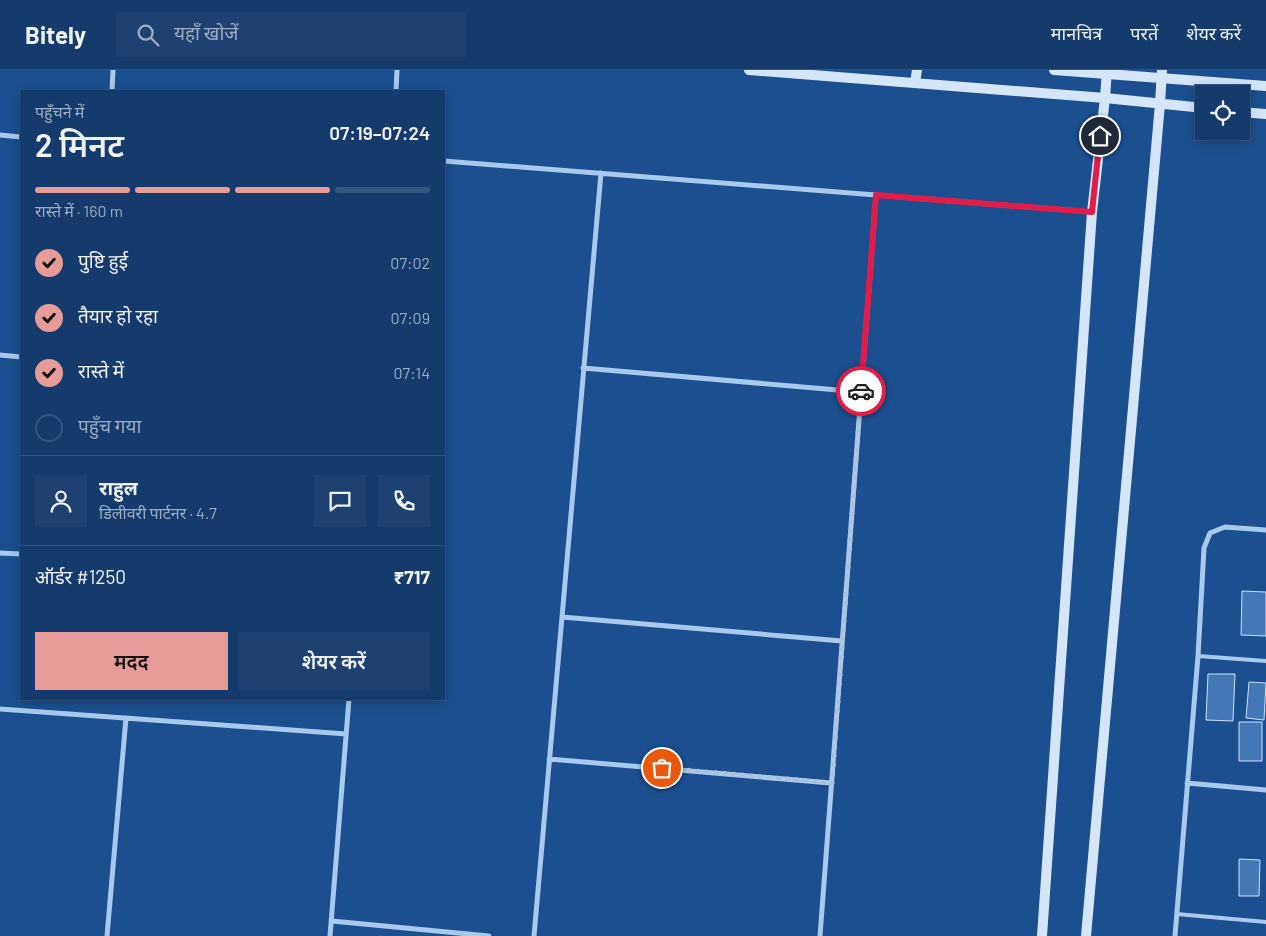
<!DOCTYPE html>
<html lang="hi">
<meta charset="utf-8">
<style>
body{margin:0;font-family:Barlow,"Noto Sans Devanagari",sans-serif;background:#1d4271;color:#f1f3f6;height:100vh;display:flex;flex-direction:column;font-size:19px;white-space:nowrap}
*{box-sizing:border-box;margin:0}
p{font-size:16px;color:#9dadc1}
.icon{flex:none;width:28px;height:28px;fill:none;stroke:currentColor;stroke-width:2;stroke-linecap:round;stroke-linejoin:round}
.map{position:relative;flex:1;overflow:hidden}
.sheet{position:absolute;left:20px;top:20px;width:425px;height:610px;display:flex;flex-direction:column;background:#143b6b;border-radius:0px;box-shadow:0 2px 12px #0003,0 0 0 1px #33557e}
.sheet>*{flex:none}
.tools{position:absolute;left:1195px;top:15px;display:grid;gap:10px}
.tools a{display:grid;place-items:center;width:55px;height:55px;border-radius:0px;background:#143b6b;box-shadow:0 2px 12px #0003,0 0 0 1px #33557e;font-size:25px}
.pin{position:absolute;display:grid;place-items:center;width:42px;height:42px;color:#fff;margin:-21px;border:2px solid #fff;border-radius:50%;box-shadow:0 1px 5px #0007}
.courier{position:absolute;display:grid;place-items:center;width:50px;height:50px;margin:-25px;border:4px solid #e11d48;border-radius:50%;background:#fff;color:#222;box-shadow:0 1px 6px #0007}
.overview em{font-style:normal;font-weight:600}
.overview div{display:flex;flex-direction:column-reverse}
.overview{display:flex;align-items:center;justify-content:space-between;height:85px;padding:0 15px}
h1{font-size:32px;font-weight:600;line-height:38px}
.bar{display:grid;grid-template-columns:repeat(4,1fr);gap:8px 5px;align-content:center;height:60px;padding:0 15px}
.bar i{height:6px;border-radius:4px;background:#33557e}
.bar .on{background:#e69b98}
.bar p{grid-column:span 4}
.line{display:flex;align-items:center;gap:12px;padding:0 15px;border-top:1px solid #33557e}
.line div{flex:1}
.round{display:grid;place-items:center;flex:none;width:52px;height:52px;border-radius:0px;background:#1d4271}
ol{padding:0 15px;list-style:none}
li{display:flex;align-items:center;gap:15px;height:55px}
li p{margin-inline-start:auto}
li .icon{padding:5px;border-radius:50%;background:#e69b98;color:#111;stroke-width:4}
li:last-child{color:#9dadc1}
li i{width:28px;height:28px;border:2px solid #33557e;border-radius:50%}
.cta{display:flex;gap:10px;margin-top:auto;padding:10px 15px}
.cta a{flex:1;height:58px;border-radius:0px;background:#e69b98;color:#111;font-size:20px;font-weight:600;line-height:58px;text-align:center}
.cta a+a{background:#1d4271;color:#f1f3f6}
header{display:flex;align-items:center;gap:30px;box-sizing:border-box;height:70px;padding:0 25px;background:#143b6b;border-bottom:1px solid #33557e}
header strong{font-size:24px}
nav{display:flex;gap:28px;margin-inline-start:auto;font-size:18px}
.search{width:350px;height:45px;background:#1d4271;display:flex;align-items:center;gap:12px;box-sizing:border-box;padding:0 18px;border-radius:0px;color:#9dadc1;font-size:19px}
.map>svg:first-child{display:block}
.building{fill:#4478b7;stroke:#cfe3fa}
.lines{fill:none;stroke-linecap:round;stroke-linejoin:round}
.lane{stroke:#a9c9ee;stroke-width:4}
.street{stroke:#a9c9ee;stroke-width:5}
.secondary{stroke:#d6e6fa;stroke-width:10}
.secondary-bridge{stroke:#d6e6fa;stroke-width:10}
.done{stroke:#afc1d8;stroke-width:5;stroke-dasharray:0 9}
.route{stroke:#e11d48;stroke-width:6}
</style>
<header>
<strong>Bitely</strong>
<div class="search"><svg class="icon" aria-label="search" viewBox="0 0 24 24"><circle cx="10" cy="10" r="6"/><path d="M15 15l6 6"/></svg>यहाँ खोजें</div>
<nav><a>मानचित्र</a><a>परतें</a><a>शेयर करें</a></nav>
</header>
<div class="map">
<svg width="1266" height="866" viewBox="0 0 1266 866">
<rect width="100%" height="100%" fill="#1b4f8f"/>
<path class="building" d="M 1242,521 L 1266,522 L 1266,566 L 1241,565 Z
M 1208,604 L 1235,604 L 1233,651 L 1206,650 Z
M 1249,612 L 1266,613 L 1264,650 L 1246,648 Z
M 1239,652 L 1262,652 L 1262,691 L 1239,691 Z
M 1239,789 L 1260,790 L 1259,826 L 1239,826 Z"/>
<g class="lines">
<path class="lane" d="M 1198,586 L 1266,591
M 1177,844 L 1266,852"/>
<path class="street" d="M 112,21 L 113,0
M 396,21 L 397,0
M 0,65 L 21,67
M 444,91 L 1092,142
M 0,285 L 21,287
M 583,298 L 861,322
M 0,483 L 21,484
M 562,547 L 842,571
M 0,639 L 346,664
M 549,689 L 831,713
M 1187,713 L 1266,720
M 332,851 L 489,866
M 107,866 L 126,648
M 330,866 L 349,629
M 534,866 L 601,103
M 820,866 L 876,125
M 1175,866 L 1198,586 L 1204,478 L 1210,463 L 1225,457 L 1266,460"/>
<path class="secondary" d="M 749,0 L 1105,28 L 1204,38
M 915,13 L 917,0
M 1241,42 L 1266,44
M 1042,866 L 1092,142 L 1105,28 L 1107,0
M 1086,866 L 1160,34 L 1162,0"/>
<path class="secondary-bridge" d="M 1054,0 L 1266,16"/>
</g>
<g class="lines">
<path class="done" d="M 662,698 L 832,713 L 861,321"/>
<path class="route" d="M 861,321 L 876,125 L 1092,142 L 1100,66"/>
</g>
</svg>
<div class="tools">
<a><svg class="icon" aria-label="locate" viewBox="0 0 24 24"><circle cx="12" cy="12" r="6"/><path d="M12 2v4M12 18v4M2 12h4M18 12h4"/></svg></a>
</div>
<div class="pin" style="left:662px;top:698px;background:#ea580c"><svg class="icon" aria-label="bag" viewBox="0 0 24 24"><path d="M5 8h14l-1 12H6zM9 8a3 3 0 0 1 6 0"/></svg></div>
<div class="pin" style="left:1100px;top:66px;background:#1f2937"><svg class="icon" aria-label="home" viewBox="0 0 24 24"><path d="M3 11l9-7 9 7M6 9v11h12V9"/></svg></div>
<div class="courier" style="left:861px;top:321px"><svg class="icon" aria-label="car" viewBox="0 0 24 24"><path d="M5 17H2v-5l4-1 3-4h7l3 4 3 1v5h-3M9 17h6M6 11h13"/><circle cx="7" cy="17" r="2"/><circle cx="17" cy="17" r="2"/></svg></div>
<section class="sheet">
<div class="overview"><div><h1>2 मिनट</h1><p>पहुँचने में</p></div><em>07:19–07:24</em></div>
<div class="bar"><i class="on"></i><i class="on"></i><i class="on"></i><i></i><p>रास्ते में · 160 m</p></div>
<ol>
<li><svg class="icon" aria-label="check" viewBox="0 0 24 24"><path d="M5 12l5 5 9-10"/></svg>पुष्टि हुई<p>07:02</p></li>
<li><svg class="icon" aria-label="check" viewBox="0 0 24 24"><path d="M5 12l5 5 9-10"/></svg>तैयार हो रहा<p>07:09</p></li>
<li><svg class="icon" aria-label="check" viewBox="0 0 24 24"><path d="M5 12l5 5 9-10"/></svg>रास्ते में<p>07:14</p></li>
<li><i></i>पहुँच गया</li>
</ol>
<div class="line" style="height:90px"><a class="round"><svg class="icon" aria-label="person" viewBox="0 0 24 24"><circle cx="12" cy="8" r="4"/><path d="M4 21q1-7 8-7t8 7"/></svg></a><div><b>राहुल</b><p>डिलीवरी पार्टनर · 4.7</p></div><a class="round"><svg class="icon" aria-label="chat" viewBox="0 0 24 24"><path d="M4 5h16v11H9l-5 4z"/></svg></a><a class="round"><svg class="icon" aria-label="phone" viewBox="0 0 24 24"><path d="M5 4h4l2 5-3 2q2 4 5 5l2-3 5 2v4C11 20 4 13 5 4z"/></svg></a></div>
<div class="line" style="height:65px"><div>ऑर्डर #1250</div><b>₹717</b></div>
<div class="cta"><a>मदद</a><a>शेयर करें</a></div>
</section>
</div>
